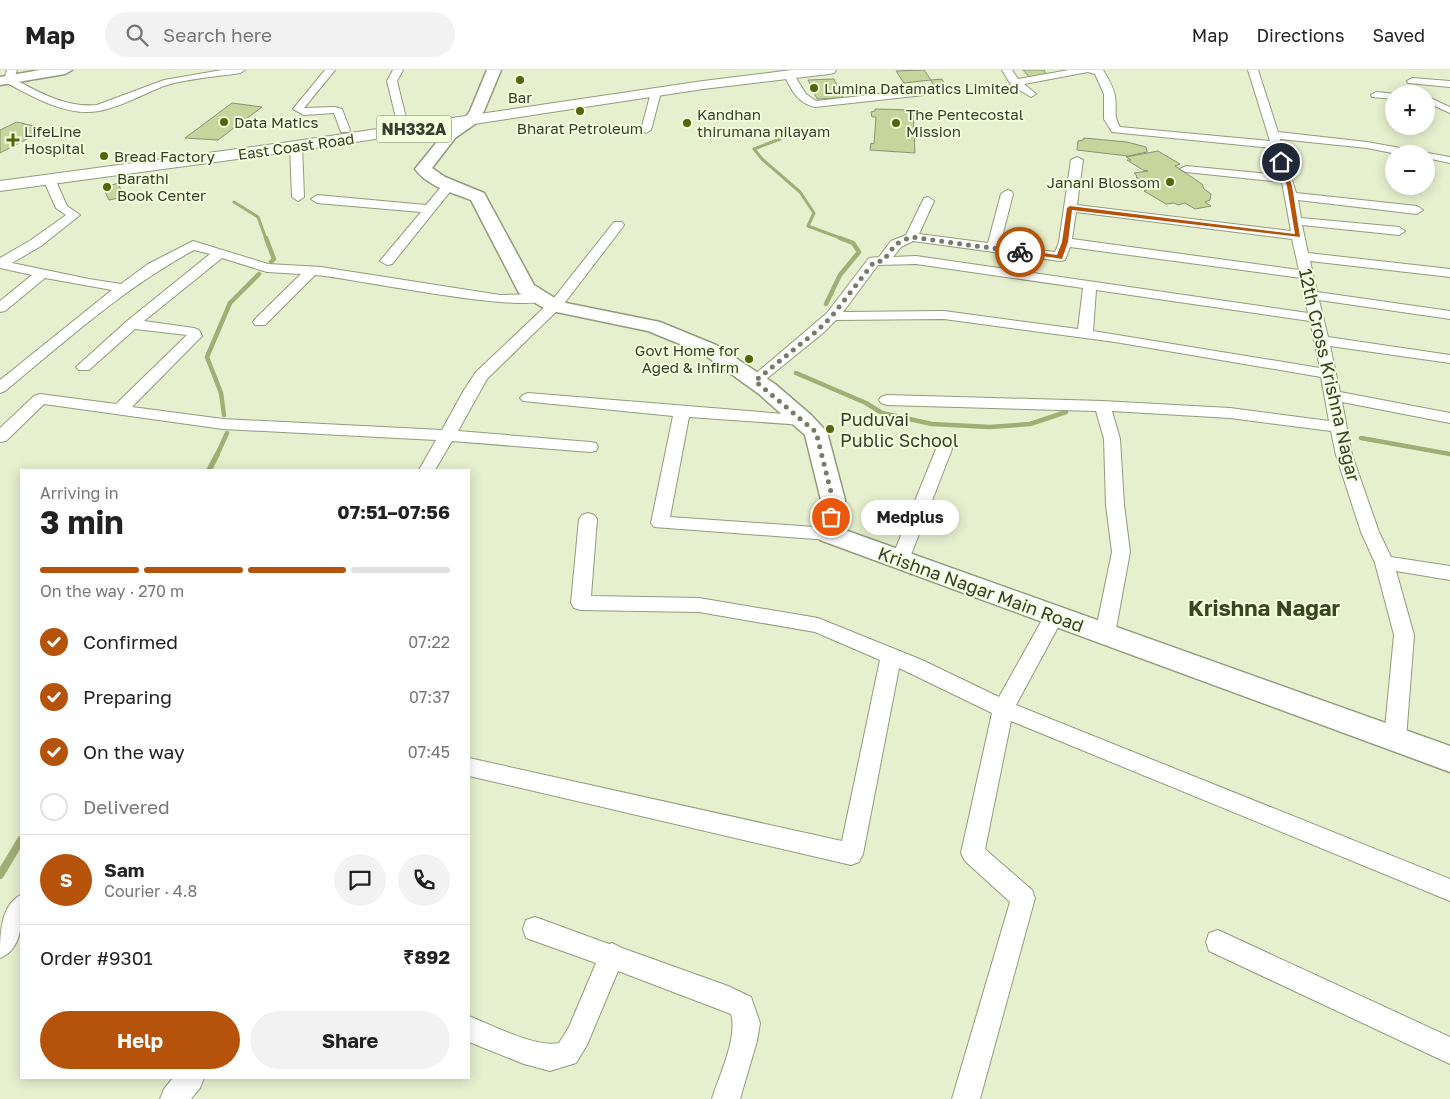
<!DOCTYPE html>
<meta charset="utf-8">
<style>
body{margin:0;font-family:"Golos Text",sans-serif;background:#f2f2f2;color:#222;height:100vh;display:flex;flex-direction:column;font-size:19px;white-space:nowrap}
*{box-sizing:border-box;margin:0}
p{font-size:16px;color:#767676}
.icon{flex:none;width:28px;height:28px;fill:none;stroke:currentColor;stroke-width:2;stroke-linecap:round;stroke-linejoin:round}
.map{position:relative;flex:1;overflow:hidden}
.panel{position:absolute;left:20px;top:399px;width:450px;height:610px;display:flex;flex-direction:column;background:#fff;border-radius:0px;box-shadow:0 2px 12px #0003}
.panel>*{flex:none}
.buttons{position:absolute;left:1385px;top:15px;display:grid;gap:10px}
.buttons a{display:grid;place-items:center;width:50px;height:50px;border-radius:50%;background:#fff;box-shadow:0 2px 12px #0003;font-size:25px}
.pin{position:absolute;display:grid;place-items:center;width:42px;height:42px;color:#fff;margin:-21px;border:2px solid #fff;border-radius:50%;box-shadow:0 1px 5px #0007}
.courier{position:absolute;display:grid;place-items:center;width:50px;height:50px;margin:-25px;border:4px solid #b45309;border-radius:50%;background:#fff;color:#222;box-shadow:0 1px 6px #0007}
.bubble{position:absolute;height:35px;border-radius:18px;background:#fff;box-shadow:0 2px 12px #0003;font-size:16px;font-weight:700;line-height:35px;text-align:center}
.headline em{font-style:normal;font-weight:700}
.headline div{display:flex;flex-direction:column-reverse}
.headline{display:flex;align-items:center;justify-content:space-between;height:85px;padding:0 20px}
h1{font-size:32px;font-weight:700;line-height:38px}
.bar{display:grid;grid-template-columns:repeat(4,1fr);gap:8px 5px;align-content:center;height:60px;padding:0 20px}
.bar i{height:6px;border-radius:4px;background:#e0e0e0}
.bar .active{background:#b45309}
.bar p{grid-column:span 4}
.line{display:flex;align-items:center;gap:12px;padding:0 20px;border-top:1px solid #e0e0e0}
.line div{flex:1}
.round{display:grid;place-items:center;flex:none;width:52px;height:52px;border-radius:26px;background:#f2f2f2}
ol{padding:0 20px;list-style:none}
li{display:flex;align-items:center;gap:15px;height:55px}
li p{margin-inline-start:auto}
li .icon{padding:5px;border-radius:50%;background:#b45309;color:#fff;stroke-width:4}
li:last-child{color:#767676}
li i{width:28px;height:28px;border:2px solid #e0e0e0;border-radius:50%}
.cta{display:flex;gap:10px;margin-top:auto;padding:10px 20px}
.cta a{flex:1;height:58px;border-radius:30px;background:#b45309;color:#fff;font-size:20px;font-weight:700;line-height:58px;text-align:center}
.cta a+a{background:#f2f2f2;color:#222}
header{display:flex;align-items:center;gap:30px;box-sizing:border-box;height:70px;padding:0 25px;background:#fff;border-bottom:1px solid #e0e0e0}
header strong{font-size:24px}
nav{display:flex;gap:28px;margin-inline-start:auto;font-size:18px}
.search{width:350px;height:45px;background:#f2f2f2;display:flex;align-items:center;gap:12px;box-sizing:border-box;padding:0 18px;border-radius:28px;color:#767676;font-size:19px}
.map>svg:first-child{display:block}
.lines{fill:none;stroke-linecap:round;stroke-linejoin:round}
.stream-far3{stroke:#9faf76;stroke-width:3}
.stream-far2{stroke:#9faf76;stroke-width:4.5}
.stream-far1{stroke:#9faf76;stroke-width:5.5}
.stream{stroke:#9faf76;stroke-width:8}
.building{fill:#c5d59b;stroke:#8a9374}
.street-casing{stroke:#929b7c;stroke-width:2}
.secondary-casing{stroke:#929b7c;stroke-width:3}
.highway-casing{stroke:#929b7c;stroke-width:2}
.street{fill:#fff;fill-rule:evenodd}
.secondary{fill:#fff;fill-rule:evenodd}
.highway{fill:#fff;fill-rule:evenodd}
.route{fill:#b45309}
.done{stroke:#767c67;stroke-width:5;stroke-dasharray:0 9}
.poi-dot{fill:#54650e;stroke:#f3fedb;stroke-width:2}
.labels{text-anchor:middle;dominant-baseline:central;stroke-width:4;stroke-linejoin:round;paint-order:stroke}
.far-poi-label{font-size:15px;fill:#393d30;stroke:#f3fedb;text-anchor:start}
.far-street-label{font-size:15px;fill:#393d30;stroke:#f3fedb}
.shield{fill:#f3fedb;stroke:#717763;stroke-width:1}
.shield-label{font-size:16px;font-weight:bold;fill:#393d30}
.street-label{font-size:18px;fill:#393d30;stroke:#f3fedb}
.poi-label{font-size:18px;fill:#393d30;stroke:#f3fedb;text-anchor:start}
.district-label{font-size:22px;font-weight:bold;fill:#3b4327;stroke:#f3fedb}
</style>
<header>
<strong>Map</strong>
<div class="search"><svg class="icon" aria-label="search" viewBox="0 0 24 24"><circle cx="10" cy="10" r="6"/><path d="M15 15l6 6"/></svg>Search here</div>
<nav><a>Map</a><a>Directions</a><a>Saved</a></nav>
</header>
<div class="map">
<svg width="1450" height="1029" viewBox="0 0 1450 1029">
<rect width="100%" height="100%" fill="#e6f0ce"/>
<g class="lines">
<path class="stream-far3" d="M 779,63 L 780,69 L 754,79 L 762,89 L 800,122 L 814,143 L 808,156 L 843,169
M 234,132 L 258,147 L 266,169"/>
<path class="stream-far2" d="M 266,168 L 274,189 L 271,192
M 826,234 L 840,205 L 859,182 L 853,173 L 840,168
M 796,303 L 866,333 L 882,343 L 932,354 L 990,357 L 1030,354 L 1066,342
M 224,345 L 221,323 L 207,287 L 230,233 L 259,204
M 1361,368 L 1450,384
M 216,387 L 227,363"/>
<path class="stream-far1" d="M 209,400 L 217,385"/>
<path class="stream" d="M 0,805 L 21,770"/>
</g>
<path class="building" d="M 924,0 L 931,10 L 904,13 L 896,1 Z
M 1023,0 L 1044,0 L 1047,6 L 1030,8 Z
M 834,9 L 843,28 L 817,29 L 808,10 Z
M 942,9 L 948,21 L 936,22 L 931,10 Z
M 232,33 L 262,37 L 218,70 L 185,68 Z
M 875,39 L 913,40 L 915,83 L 870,80 L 871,73 L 874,74 L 876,47 L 872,47 L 871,42 L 875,41 Z
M 17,52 L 46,59 L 0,83 L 0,60 Z
M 1084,68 L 1127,72 L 1146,77 L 1147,82 L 1128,86 L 1077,80 L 1078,71 L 1083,70 Z
M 1158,81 L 1180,94 L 1175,96 L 1202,114 L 1204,119 L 1211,124 L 1210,130 L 1205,132 L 1211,136 L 1195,139 L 1185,133 L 1178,135 L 1174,133 L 1166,134 L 1144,121 L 1151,118 L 1138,110 L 1139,109 L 1136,107 L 1137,106 L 1134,103 L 1148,101 L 1143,100 L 1127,90 L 1131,90 L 1126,87 Z
M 118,113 L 124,127 L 109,130 L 103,118 Z"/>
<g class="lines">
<defs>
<path id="street" d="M 7,0 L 17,0 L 14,9 C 40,23 67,38 97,35 L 164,10 L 222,0 L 245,0 L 240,3 C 216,7 188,8 164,16 C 143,24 121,37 99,41 C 67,47 33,27 5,12 L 4,10 Z
M 325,0 L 335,0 L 304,38 L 335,37 L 342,39 L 350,60 L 349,62 L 341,62 L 334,43 L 304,45 L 293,39 Z
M 393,0 L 403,0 L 397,11 L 407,52 L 402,55 L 397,52 L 387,11 Z
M 1002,0 L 1012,0 L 1018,9 L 1069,0 L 1103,0 C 1108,8 1113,16 1115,26 C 1117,38 1113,46 1120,57 L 1270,71 L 1248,0 L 1258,0 L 1278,62 L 1367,72 L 1450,87 L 1450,93 L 1426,88 L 1426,84 L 1397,84 L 1367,78 L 1280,69 L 1296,123 L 1417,136 L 1423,140 L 1417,144 L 1298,130 L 1301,148 L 1399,157 L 1405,161 L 1399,165 L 1302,155 L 1308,183 L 1450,199 L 1450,207 L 1310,191 L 1317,222 L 1450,241 L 1450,249 L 1319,230 L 1328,267 L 1450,285 L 1450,293 L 1330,276 L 1340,322 L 1450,343 L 1450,353 L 1342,332 L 1352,385 L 1379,462 L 1391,487 L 1450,496 L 1450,510 L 1396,501 L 1414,565 L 1406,669 L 1403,675 L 1395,678 L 1387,675 L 1384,669 L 1394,565 L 1375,493 L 1361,462 L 1336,385 L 1331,361 L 1230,348 L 1112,341 L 1120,369 L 1124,435 L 1130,482 L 1115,564 L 1112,569 L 1105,572 L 1098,569 L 1095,564 L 1112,482 L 1106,435 L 1104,369 L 1096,341 L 887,335 L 881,333 L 879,330 L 881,327 L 887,325 L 1102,331 L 1230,338 L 1329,351 L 1321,307 L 1115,272 L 944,249 L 836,250 L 823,263 L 760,314 L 750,314 L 747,311 L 827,243 L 869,188 L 879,187 L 891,171 L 906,165 L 924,128 L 928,127 L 934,131 L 919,164 L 988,173 L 1001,124 L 1007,120 L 1011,121 L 1013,124 L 1000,175 L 1055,182 L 1059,172 L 1071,90 L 1077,87 L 1083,90 L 1077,135 L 1291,161 L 1282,112 L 1186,102 L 1180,99 L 1186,96 L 1280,105 L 1272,78 L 1112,62 L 1104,49 L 1104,24 L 1095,4 L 1088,2 L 1024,14 L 1036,24 L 1031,27 L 1011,15 ZM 1076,142 L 1292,169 L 1299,200 L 1072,169 ZM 913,171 L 1060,191 L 1065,190 L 1070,177 L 1301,208 L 1308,243 L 916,186 L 893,187 L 901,177 ZM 916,194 L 1083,218 L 1078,259 L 944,241 L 843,242 L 878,195 ZM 1096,220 L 1310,251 L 1320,298 L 1093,261 Z
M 789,2 L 793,3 L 806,24 L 816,31 L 924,19 L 929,22 L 924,25 L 815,37 C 797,33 792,20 784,5 Z
M 1412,8 L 1450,11 L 1450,17 L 1408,13 L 1407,11 Z
M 653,19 L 657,20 L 660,26 L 651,60 L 646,63 L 641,60 L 650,26 L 648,22 Z
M 1376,22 L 1397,24 L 1394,24 L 1394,29 L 1372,27 L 1371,25 Z
M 1426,26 L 1450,37 L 1450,43 L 1426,32 Z
M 296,73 L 302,76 L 304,127 L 298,131 L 292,127 L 290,76 Z
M 49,105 L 55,109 L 67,136 L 80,145 L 41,176 L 12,193 L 89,209 L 121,214 L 148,194 L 193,171 L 268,194 L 321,197 L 500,225 L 542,224 L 549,228 C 534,247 348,207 315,205 L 265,255 L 255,255 L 253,252 L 255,249 L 301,204 L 267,202 L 222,188 L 144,251 L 194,258 L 199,260 L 202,266 L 132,337 L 223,349 L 442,360 L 464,320 L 476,302 L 553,229 L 614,152 L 622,152 L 624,155 L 622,158 L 563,235 L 487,309 L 458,361 L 590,372 L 596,373 L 598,377 L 596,381 L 590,382 L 452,371 L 435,400 L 419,400 L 436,370 L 223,359 L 44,334 L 6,371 L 0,372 L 0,358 L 34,326 L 40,324 L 116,334 L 187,265 L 135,259 L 89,300 L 79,300 L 76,297 L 127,251 L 210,184 L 194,180 C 124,218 67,270 5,321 L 0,323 L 0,310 L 112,220 L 45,208 L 5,241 L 0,242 L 0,231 L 32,205 L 0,198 L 0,188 L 31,170 L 66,145 L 56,138 L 43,109 Z
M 449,111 L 455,115 L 453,118 L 392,194 L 387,195 L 380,191 L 421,142 L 317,133 L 311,129 L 317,125 L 426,135 L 445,112 Z
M 528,323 L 809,346 L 811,350 L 809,354 L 803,355 L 689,347 L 670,447 L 829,458 L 835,460 L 838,464 L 835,468 L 829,470 L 654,457 L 651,453 L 673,346 L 523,331 L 520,328 L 523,325 Z
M 944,374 L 950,375 L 952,379 L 909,490 L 906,495 L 900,497 L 894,495 L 891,490 L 936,379 L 938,375 Z
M 588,443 L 594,445 L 597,449 L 591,526 L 699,528 L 818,548 L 922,590 L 999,627 L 1047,541 L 1054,539 L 1061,541 L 1064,546 L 1016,635 L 1450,809 L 1450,831 L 1011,651 L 985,779 L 1032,820 L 1035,828 L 980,1029 L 952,1029 L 1010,832 L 965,791 L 961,783 L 992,643 L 899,598 L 863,784 L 859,792 L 851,795 L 469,706 L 469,688 L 842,771 L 880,590 L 815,562 L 699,542 L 581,540 L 574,538 L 571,533 L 579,449 L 582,445 Z
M 21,825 C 22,847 24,879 0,888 C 0,866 0,835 21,825 Z
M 535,847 L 609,874 L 612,873 L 622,878 L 728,916 L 751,927 L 760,953 L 757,971 L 740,1029 L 712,1029 C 719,1006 738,967 731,944 L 618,901 L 587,975 L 576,993 L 550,1001 L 524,994 L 469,972 L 469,946 C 492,955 535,978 559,973 L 569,957 L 596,893 L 526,868 L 523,859 L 526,850 Z
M 1218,860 L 1450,967 L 1450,994 L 1209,881 L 1206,872 L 1209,863 Z
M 173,1008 L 204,1008 L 200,1018 L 191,1029 L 160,1029 L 164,1019 Z"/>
<path id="secondary" d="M 40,0 L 72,0 L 65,4 L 0,15 L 0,7 Z
M 487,0 L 501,0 L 484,41 L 475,54 L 455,68 L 432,98 L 445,107 L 484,123 L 534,215 L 561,232 L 660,252 L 716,275 L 775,314 L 811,345 L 827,362 L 845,430 L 842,459 L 1450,676 L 1450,702 L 820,470 L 816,464 L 821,430 L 805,365 L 759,324 L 702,283 L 648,261 L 547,240 L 519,223 L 471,130 C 453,123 427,116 415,99 L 445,62 L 465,48 L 470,41 Z"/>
<path id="highway" d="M 792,0 L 836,0 L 834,3 L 829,4 L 703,19 L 296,81 L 0,121 L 0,111 L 296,71 L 703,11 Z"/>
</defs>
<use href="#street" class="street-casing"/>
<use href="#secondary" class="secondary-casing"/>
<use href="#highway" class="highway-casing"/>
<use href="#street" class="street"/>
<use href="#secondary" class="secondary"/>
<use href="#highway" class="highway"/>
</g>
<path class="route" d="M 1281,90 L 1284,92 L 1292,116 L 1300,167 L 1072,140 L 1068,172 L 1062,189 L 1017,182 L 1020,180 L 1057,185 L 1062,172 L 1067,138 L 1070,136 L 1295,164 L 1287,116 L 1279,92 Z"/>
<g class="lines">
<path class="done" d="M 831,447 L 833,430 L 816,362 L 755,311 L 818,260 L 832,246 L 874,192 L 883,191 L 896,174 L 911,167 L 1020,182"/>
</g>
<g class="poi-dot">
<circle cx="520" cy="10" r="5"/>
<circle cx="814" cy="18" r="5"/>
<circle cx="580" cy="41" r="5"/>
<circle cx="224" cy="52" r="5"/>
<circle cx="687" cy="53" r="5"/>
<circle cx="896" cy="53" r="5"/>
<path d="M10.5 62.5h5v5h5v5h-5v5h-5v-5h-5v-5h5z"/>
<circle cx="104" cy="86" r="5"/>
<circle cx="1170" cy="112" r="5"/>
<circle cx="107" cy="117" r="5"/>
<circle cx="749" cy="289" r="5"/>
<circle cx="830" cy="359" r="5"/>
</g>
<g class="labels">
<g class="far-poi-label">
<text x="824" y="18">Lumina Datamatics Limited</text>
<text x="520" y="27" text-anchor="middle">Bar</text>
<text x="697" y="44">Kandhan<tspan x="697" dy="17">thirumana nilayam</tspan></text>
<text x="906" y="44">The Pentecostal<tspan x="906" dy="17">Mission</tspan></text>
<text x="234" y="52">Data Matics</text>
<text x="580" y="58" text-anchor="middle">Bharat Petroleum</text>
<text x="24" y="61">LifeLine<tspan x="24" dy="17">Hospital</tspan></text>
<text x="114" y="86">Bread Factory</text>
<text x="117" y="108">Barathi<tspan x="117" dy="17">Book Center</tspan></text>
<text x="1160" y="112" text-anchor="end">Janani Blossom</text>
<text x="739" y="280" text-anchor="end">Govt Home for<tspan x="739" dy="17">Aged &amp; Infirm</tspan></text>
</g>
<g class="far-street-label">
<text transform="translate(296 76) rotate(-8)">East Coast Road</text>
</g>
<rect class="shield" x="376.5" y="45.5" width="75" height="27" rx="4"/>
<g class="shield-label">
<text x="414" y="59">NH332A</text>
</g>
<g class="street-label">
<text transform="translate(1330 305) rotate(77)">12th Cross Krishna Nagar</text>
<text transform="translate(981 519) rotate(20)">Krishna Nagar Main Road</text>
</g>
<g class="poi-label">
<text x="840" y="349">Puduvai<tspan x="840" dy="21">Public School</tspan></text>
</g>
<g class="district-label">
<text x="1264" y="537">Krishna Nagar</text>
</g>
</g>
</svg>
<div class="buttons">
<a>+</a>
<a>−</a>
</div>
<div class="pin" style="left:831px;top:447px;background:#ea580c"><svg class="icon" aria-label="bag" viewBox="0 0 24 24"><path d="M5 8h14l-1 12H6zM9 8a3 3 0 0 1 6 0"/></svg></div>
<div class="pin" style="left:1281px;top:92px;background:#1f2937"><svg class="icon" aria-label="home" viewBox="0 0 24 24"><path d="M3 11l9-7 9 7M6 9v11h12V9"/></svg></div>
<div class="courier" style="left:1020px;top:182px"><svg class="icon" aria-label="bike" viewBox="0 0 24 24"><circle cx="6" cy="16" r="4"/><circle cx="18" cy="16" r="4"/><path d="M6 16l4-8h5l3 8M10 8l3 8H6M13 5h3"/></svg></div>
<div class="bubble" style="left:861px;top:430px;width:98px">Medplus</div>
<section class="panel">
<div class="headline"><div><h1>3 min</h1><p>Arriving in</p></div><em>07:51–07:56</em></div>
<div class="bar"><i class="active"></i><i class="active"></i><i class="active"></i><i></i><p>On the way · 270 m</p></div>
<ol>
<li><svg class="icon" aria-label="check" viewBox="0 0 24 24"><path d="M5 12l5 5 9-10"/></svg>Confirmed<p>07:22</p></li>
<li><svg class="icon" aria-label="check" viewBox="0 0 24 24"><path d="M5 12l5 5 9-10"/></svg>Preparing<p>07:37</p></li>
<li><svg class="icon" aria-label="check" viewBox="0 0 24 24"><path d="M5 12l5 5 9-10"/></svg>On the way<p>07:45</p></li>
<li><i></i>Delivered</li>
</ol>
<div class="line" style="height:90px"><b class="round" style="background:#b45309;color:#fff">S</b><div><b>Sam</b><p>Courier · 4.8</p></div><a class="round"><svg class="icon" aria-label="chat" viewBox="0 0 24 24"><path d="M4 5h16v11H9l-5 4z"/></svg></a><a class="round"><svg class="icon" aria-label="phone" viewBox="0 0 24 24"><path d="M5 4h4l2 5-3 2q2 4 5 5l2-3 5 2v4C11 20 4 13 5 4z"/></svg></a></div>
<div class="line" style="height:65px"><div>Order #9301</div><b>₹892</b></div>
<div class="cta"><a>Help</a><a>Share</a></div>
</section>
</div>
